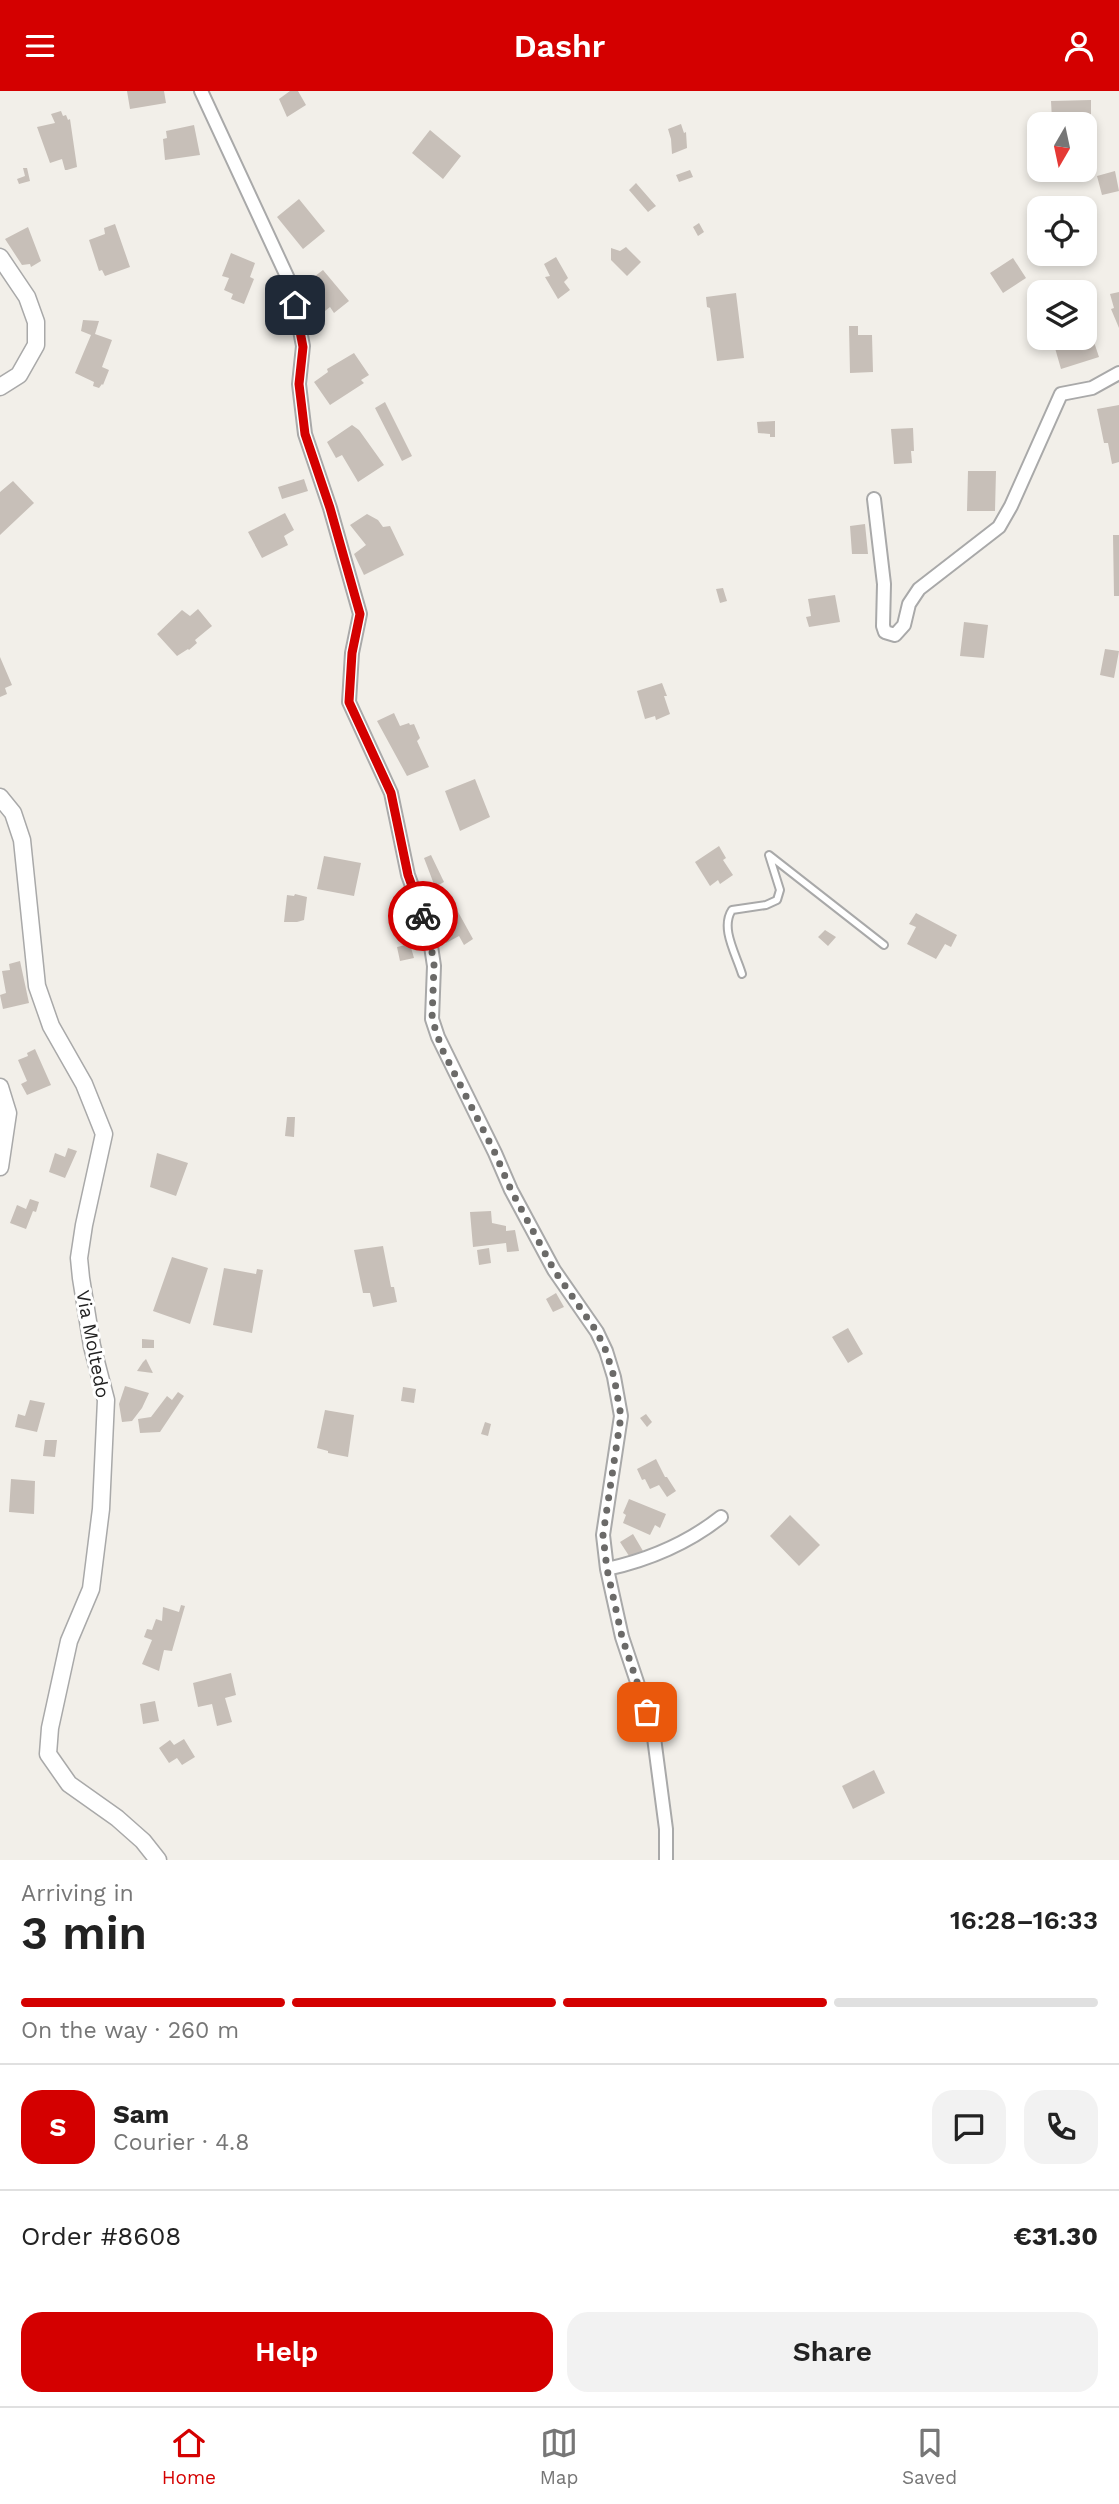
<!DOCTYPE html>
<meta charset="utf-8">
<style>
body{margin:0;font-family:"Work Sans",sans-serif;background:#f2f2f2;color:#222;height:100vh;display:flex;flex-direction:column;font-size:26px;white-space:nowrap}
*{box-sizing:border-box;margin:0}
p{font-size:23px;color:#767676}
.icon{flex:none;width:38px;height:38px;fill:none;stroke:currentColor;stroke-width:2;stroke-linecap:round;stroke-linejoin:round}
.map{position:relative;height:1769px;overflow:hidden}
.drawer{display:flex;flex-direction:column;background:#fff;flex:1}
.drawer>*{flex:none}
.needle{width:46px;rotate:189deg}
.buttons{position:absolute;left:1027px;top:21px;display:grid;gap:14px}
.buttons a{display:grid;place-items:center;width:70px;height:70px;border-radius:14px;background:#fff;box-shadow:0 4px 10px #0003;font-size:35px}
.pin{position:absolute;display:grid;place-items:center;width:60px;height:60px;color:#fff;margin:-30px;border-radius:14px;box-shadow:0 4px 10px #0006}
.courier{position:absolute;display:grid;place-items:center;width:70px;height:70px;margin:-35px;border:5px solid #d40000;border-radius:50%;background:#fff;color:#222;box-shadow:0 2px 9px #0007}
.summary em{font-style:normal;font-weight:600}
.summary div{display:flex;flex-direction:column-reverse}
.summary{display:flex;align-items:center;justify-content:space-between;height:119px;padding:0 21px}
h1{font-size:46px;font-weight:600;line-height:52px}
.bar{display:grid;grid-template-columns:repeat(4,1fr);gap:10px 7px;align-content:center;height:84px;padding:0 21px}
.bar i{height:9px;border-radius:5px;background:#e0e0e0}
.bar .on{background:#d40000}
.bar p{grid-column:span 4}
.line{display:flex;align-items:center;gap:18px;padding:0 21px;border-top:2px solid #e0e0e0}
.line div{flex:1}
.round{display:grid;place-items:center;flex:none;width:74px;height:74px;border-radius:21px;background:#f2f2f2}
.primary-button{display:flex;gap:14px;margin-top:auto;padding:14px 21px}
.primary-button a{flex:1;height:80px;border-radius:21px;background:#d40000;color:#fff;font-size:28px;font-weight:600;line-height:80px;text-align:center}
.primary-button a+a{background:#f2f2f2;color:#222}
header{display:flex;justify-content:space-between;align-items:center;height:91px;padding:0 21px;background:#d40000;color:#fff;font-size:32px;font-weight:600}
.dock{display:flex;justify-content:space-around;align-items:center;height:98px;border-top:2px solid #e0e0e0;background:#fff;font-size:19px;color:#767676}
.dock a{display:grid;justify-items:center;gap:4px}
.dock .on{color:#d40000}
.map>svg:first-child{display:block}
.building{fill:#c7bfb8}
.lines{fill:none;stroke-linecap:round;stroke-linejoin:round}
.service-casing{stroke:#a9a9a9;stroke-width:10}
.minor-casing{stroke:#a9a9a9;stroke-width:16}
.tertiary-casing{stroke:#a9a9a9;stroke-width:19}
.service{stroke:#fff;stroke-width:6}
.minor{stroke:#fff;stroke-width:12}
.tertiary{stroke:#fff;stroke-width:16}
.done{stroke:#6b6a68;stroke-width:7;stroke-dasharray:0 12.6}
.route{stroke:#d40000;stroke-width:9}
.labels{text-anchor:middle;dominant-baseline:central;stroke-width:6;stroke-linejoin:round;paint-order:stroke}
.street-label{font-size:19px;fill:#222;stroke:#fff}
</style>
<header><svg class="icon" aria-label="menu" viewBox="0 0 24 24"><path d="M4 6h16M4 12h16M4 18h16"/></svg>Dashr<svg class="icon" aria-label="person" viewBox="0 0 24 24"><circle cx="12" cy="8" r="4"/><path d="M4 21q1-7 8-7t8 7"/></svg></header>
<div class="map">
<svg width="1119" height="1769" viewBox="0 0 1119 1769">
<rect width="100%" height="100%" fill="#f2efe9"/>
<path class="building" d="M 127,0 L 164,0 L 166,12 L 130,18 Z
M 290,0 L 298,0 L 306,14 L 287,26 L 279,8 Z
M 1091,9 L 1091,27 L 1052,29 L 1051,10 Z
M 61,20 L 63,25 L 66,24 L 68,29 L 70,28 L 77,76 L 67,79 L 65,79 L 62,68 L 50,72 L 37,36 L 55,32 L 51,23 Z
M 681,33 L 684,42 L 686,41 L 687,57 L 672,63 L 671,48 L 668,38 Z
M 194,34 L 200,64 L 165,69 L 163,48 L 167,47 L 166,40 Z
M 430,39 L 461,65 L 443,88 L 412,62 Z
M 23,77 L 27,77 L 30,90 L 19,93 L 17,88 L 25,85 Z
M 690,79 L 693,86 L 679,91 L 676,84 Z
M 1115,80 L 1119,100 L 1102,104 L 1097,85 Z
M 636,92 L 656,115 L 648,121 L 629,99 Z
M 299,108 L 325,140 L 303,158 L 277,126 Z
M 699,132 L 704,141 L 698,145 L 693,136 Z
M 115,133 L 130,176 L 105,185 L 102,179 L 99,180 L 89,149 L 105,143 L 104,137 Z
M 28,136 L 41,170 L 31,176 L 30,173 L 22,174 L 5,148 Z
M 1038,150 L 1040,163 L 1044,163 L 1035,169 L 1027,158 Z
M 626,156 L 641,171 L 627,185 L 611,169 L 611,157 L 620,160 Z
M 231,162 L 255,172 L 250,186 L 254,188 L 244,213 L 231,208 L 233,203 L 224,199 L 229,187 L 222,185 Z
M 556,166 L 568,187 L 564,191 L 570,199 L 558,208 L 545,186 L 550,185 L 544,173 Z
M 1013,167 L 1026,187 L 1003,202 L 990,182 Z
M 323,179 L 349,210 L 334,222 L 330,216 L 325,220 L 302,195 Z
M 1119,201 L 1119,237 L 1111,218 L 1114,217 L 1110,203 Z
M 736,202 L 744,267 L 717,270 L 710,217 L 707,216 L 706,206 Z
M 83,229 L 99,230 L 95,243 L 112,249 L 102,276 L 109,279 L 103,294 L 102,293 L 99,297 L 93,295 L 94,291 L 75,282 L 91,244 L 81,240 Z
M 849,235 L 858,235 L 858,244 L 872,244 L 873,281 L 850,282 Z
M 1090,239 L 1099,266 L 1061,278 L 1053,250 L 1063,247 L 1085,247 L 1085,241 Z
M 354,262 L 369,284 L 361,289 L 364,292 L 330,314 L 314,291 L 328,281 L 327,278 Z
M 385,311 L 412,365 L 402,370 L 375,317 Z
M 1119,314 L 1119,371 L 1112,373 L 1108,352 L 1104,352 L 1097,318 Z
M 775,330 L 775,346 L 770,346 L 770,343 L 758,342 L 757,331 Z
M 352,334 L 359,339 L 384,374 L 358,391 L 342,364 L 336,367 L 327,351 Z
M 913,337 L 914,360 L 911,360 L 912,372 L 894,373 L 891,338 Z
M 968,380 L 996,380 L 995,420 L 967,420 Z
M 304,388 L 308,400 L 282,408 L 278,396 Z
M 13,390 L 34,412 L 0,444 L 0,401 Z
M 285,422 L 294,439 L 284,445 L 288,454 L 262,467 L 248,441 Z
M 367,423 L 378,429 L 383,436 L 390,435 L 404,464 L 364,484 L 354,463 L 366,454 L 350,434 Z
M 865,433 L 868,463 L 852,463 L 850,435 Z
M 1113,444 L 1119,444 L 1119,505 L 1114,505 Z
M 723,497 L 727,510 L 720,512 L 716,498 Z
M 835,504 L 840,531 L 809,536 L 806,526 L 811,525 L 808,508 Z
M 198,518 L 212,535 L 195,549 L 197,552 L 189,559 L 188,558 L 177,565 L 157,543 L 182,519 L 190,525 Z
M 964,531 L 988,534 L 984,567 L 960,565 Z
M 1105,558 L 1119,560 L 1114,587 L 1100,584 Z
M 0,566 L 12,594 L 5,597 L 7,603 L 0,606 Z
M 662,592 L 667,605 L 664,605 L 670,623 L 656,629 L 655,625 L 645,628 L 637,600 Z
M 394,622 L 400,635 L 409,632 L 410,634 L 414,633 L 420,647 L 417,650 L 429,676 L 407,685 L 377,630 Z
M 475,688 L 490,726 L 460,740 L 445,700 Z
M 719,755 L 726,767 L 723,769 L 733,784 L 720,793 L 718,789 L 710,795 L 695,771 Z
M 431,764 L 444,791 L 435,796 L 424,767 Z
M 324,765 L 361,772 L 354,805 L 317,798 Z
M 295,803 L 307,806 L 304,829 L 297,831 L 284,831 L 287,804 L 294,805 Z
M 457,819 L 473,848 L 464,854 L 459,845 L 446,852 L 435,831 Z
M 916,822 L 957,844 L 951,856 L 945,853 L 936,868 L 907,853 L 916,836 L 909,833 Z
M 825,839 L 836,846 L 828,855 L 818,846 Z
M 410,853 L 414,867 L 400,870 L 397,856 Z
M 20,870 L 29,912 L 3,918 L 0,904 L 6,902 L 2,880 L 10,879 L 9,873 Z
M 35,958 L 51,994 L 27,1004 L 21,993 L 27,990 L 18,969 L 28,965 L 27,962 Z
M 287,1026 L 295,1026 L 294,1046 L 285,1045 Z
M 68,1057 L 77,1060 L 65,1087 L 49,1081 L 55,1062 L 65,1066 Z
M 157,1062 L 188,1072 L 176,1105 L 150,1096 Z
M 30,1108 L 39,1111 L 36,1121 L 33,1120 L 26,1138 L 10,1132 L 17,1114 L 26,1118 Z
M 491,1120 L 492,1132 L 506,1135 L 506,1140 L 515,1139 L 519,1160 L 507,1161 L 506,1152 L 473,1156 L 470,1121 Z
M 383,1155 L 391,1196 L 394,1196 L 397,1211 L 373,1216 L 370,1202 L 363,1202 L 354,1159 Z
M 489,1157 L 491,1172 L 479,1174 L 477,1159 Z
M 172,1166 L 208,1177 L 190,1233 L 153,1220 Z
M 224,1177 L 256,1183 L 257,1178 L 263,1179 L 252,1242 L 213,1234 Z
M 556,1202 L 564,1216 L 553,1221 L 546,1208 Z
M 848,1237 L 863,1263 L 848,1272 L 832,1246 Z
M 142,1248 L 154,1249 L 154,1257 L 142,1257 Z
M 146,1268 L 153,1282 L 137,1280 L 143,1271 Z
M 125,1295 L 149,1302 L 142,1317 L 132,1330 L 122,1331 L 119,1313 Z
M 403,1296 L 416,1298 L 414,1312 L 401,1310 Z
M 178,1301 L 184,1305 L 160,1341 L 140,1342 L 138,1328 L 151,1326 L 167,1305 L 172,1309 Z
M 30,1309 L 45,1312 L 37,1341 L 15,1336 L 18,1323 L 25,1325 Z
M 325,1319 L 354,1324 L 348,1366 L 328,1362 L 328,1360 L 317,1357 Z
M 646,1323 L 652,1331 L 647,1336 L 640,1327 Z
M 485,1331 L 491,1333 L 488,1345 L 481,1343 Z
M 45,1349 L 57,1349 L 55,1366 L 43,1365 Z
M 656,1368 L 665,1386 L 667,1386 L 676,1400 L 667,1406 L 659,1394 L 650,1398 L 645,1388 L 642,1389 L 637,1378 Z
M 11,1388 L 35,1390 L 34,1423 L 9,1421 Z
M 629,1408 L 666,1423 L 660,1437 L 655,1434 L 650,1444 L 623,1432 L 626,1424 L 623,1422 Z
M 790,1424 L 820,1454 L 799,1475 L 770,1445 Z
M 633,1443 L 643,1460 L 631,1468 L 620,1451 Z
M 181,1514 L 185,1515 L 172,1560 L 164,1559 L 159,1580 L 142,1573 L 152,1549 L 144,1546 L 147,1538 L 152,1539 L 156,1528 L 162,1530 L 163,1516 L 179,1521 Z
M 231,1582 L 236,1604 L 225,1607 L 232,1631 L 217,1635 L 212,1613 L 198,1616 L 193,1592 Z
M 155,1610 L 159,1630 L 143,1633 L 140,1613 Z
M 184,1648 L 195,1666 L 182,1674 L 177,1667 L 169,1672 L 159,1657 L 170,1649 L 174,1654 Z
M 874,1679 L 885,1702 L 853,1718 L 842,1695 Z"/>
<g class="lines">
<defs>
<path id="service" d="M 742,883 C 736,863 720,837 732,819 L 766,814 L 777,809 L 780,799 L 769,764 L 884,854"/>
<path id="minor" d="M 201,0 L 291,194 L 303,255 L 299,293 L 305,343 L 330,417 L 360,523 L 352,562 L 349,611 L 391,702 L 408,784 L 429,842 L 434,875 L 432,928 L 438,946 L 495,1062 L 511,1099 L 554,1179 L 597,1241 L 606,1260 L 614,1286 L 621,1325 L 603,1444 L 607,1478 L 622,1546 L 653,1639 L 666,1738 L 666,1769
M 874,408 L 884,493 L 883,535 L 885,541 L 895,544 L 904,534 L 909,513 L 919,498 L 999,436 L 1011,415 L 1061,303 L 1092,297 L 1119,282
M 607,1478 C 648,1469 688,1452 721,1426"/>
<path id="tertiary" d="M 0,166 L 27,206 L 36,231 L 36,254 L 19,284 L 0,296
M 0,706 L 13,722 L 22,749 L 37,895 L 51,935 L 84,993 L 104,1043 L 84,1134 L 79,1167 L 81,1187 L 92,1255 L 106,1309 L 101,1418 L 91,1498 L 69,1550 L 50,1637 L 48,1663 L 69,1693 L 117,1727 L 143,1750 L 158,1769
M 0,996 L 8,1022 L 0,1076"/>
</defs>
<use href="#service" class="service-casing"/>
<use href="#minor" class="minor-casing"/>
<use href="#tertiary" class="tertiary-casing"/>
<use href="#service" class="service"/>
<use href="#minor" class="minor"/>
<use href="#tertiary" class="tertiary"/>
</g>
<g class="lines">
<path class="done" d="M 423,825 L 429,842 L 434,874 L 432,928 L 442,958 L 495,1062 L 511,1099 L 554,1179 L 597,1241 L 606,1260 L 614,1286 L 621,1325 L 603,1444 L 607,1478 L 622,1546 L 647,1621"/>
<path class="route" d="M 295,214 L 303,256 L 299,293 L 305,343 L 330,417 L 360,523 L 352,562 L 349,611 L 391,702 L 408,784 L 423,825"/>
</g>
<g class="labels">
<g class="street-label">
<text transform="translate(93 1253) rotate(79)">Via Moltedo</text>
</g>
</g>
</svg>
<div class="buttons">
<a><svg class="needle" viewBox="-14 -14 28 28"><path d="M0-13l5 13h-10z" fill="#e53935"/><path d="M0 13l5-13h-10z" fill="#767676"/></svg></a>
<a><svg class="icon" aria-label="locate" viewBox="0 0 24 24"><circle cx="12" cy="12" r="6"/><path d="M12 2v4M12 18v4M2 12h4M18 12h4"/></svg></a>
<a><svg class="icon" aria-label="layers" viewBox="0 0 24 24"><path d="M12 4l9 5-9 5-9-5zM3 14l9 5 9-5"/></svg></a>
</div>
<div class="pin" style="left:647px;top:1621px;background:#ea580c"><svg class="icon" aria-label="bag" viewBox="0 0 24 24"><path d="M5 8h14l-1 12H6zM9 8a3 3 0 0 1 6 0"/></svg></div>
<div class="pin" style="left:295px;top:214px;background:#1f2937"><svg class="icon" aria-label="home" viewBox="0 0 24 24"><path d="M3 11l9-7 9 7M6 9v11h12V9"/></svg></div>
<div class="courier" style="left:423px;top:825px"><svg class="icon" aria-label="bike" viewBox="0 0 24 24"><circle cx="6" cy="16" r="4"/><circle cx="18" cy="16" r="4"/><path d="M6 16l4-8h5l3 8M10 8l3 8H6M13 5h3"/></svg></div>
</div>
<section class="drawer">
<div class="summary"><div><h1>3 min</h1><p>Arriving in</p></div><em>16:28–16:33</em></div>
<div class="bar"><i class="on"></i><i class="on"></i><i class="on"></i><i></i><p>On the way · 260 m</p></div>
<div class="line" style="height:126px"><b class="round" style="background:#d40000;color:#fff">S</b><div><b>Sam</b><p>Courier · 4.8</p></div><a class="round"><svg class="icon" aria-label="chat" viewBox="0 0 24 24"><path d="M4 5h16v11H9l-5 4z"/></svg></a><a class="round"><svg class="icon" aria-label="phone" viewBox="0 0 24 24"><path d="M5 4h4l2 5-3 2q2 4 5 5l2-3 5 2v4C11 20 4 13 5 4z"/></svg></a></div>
<div class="line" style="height:91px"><div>Order #8608</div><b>€31.30</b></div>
<div class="primary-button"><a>Help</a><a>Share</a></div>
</section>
<nav class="dock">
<a class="on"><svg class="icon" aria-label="home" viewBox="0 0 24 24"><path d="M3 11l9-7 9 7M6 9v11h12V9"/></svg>Home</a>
<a><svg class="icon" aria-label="map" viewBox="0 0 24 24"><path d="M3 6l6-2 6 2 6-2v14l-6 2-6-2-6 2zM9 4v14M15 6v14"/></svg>Map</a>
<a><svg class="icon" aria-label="saved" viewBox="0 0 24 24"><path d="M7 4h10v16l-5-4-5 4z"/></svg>Saved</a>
</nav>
